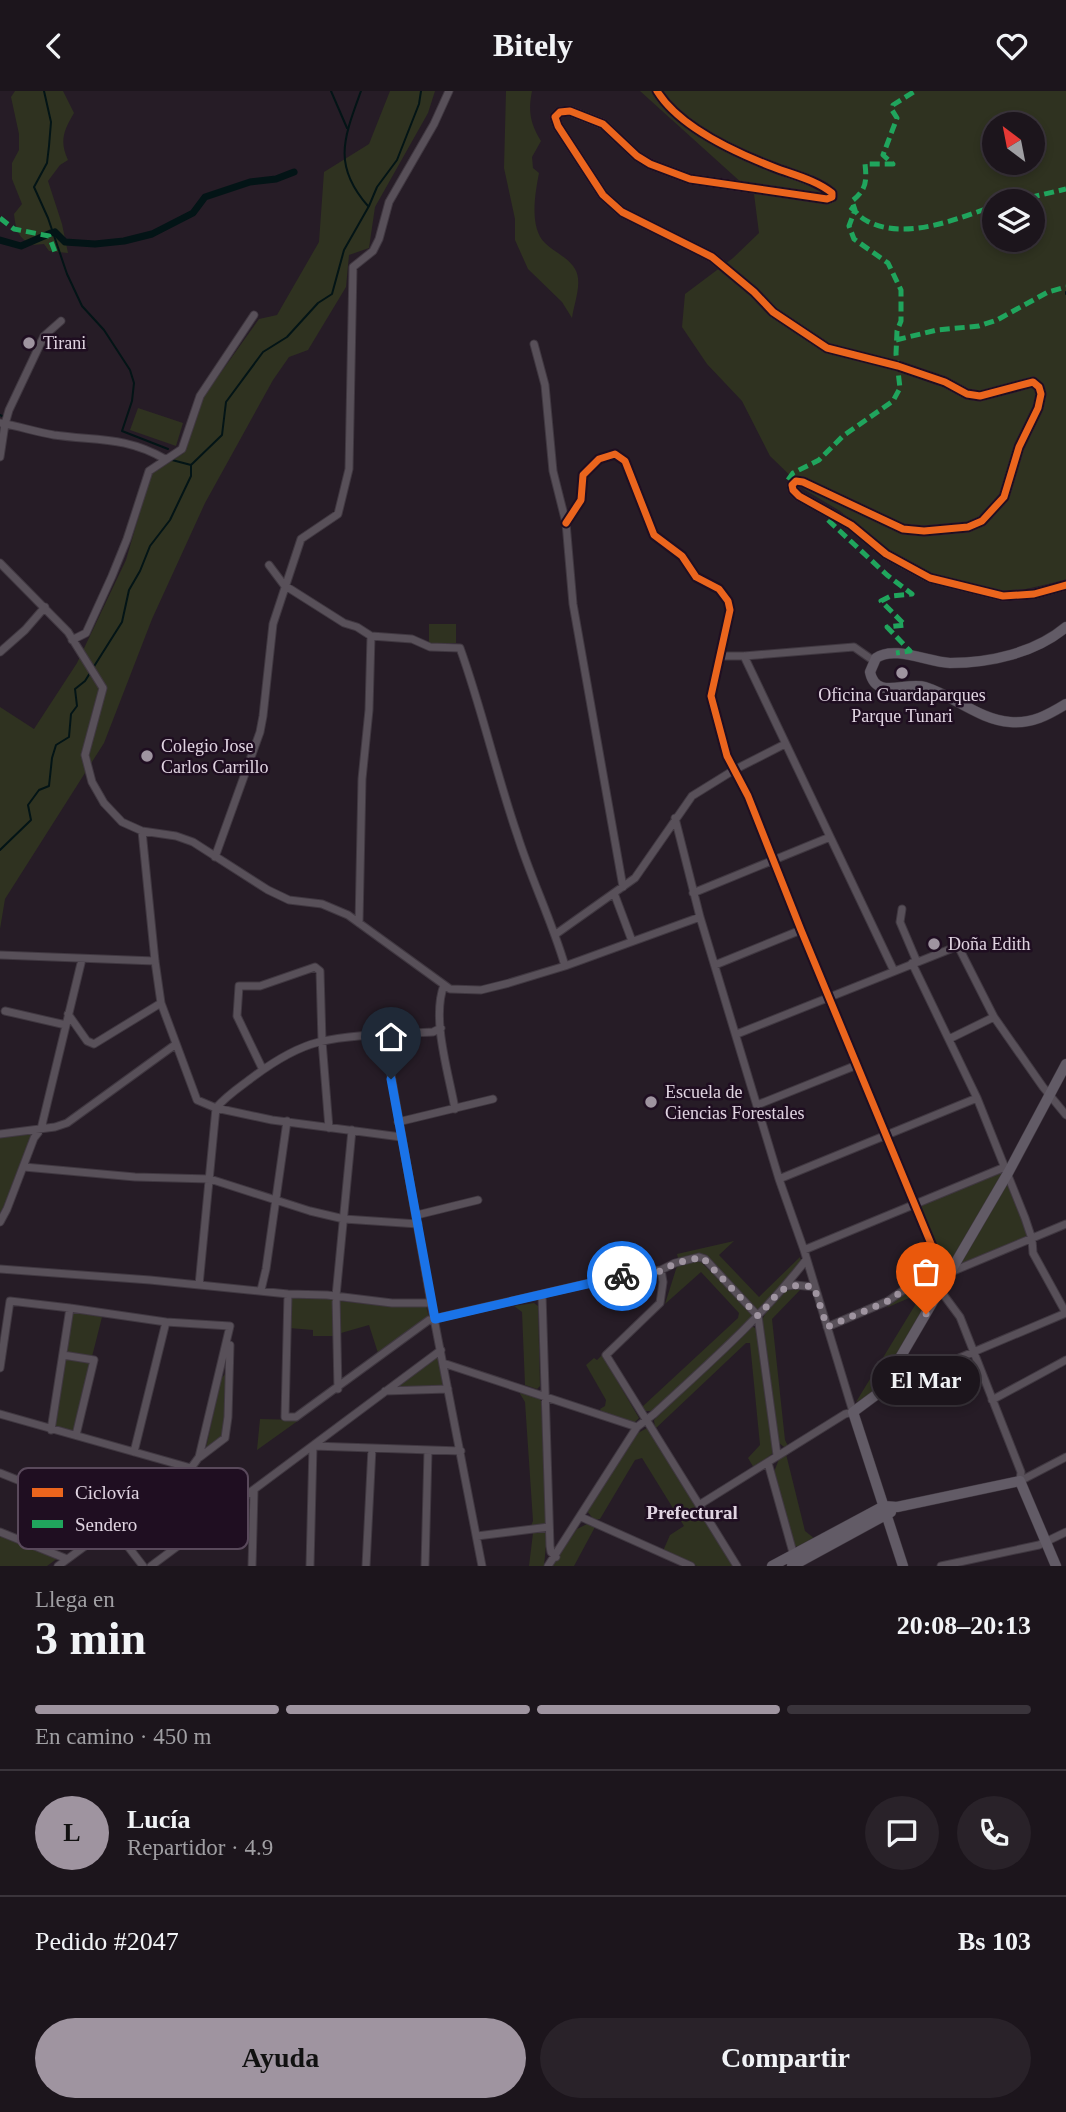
<!DOCTYPE html>
<html lang="es">
<meta charset="utf-8">
<style>
body{margin:0;font-family:Georgia,serif;background:#292229;color:#f1f3f6;height:100vh;display:flex;flex-direction:column;font-size:26px;white-space:nowrap}
*{box-sizing:border-box;margin:0}
p{font-size:23px;color:#a09fa3}
.icon{flex:none;width:38px;height:38px;fill:none;stroke:currentColor;stroke-width:2;stroke-linecap:round;stroke-linejoin:round}
.map{position:relative;height:1475px;overflow:hidden}
.details{display:flex;flex-direction:column;background:#1c151c;flex:1}
.details>*{flex:none}
.needle{width:46px;rotate:328deg}
.buttons{position:absolute;left:982px;top:21px;display:grid;gap:14px}
.buttons a{display:grid;place-items:center;width:63px;height:63px;border-radius:50%;background:#1c151c;box-shadow:0 4px 10px #0003,0 0 0 2px #3a343b;font-size:35px}
.pin{position:absolute;display:grid;place-items:center;width:60px;height:60px;color:#fff;margin:-72px -30px;border-radius:50% 50% 50% 0;rotate:-45deg;box-shadow:0 0 7px #0007}
.pin .icon{rotate:45deg}
.courier{position:absolute;display:grid;place-items:center;width:70px;height:70px;margin:-35px;border:5px solid #1a73e8;border-radius:50%;background:#fff;color:#222;box-shadow:0 2px 9px #0007}
.bubble{position:absolute;height:49px;border-radius:24px;background:#1c151c;box-shadow:0 4px 10px #0003,0 0 0 2px #3a343b;font-size:23px;font-weight:600;line-height:49px;text-align:center}
.summary em{font-style:normal;font-weight:600}
.summary div{display:flex;flex-direction:column-reverse}
.summary{display:flex;align-items:center;justify-content:space-between;height:119px;padding:0 35px}
h1{font-size:46px;font-weight:600;line-height:52px}
.bar{display:grid;grid-template-columns:repeat(4,1fr);gap:10px 7px;align-content:center;height:84px;padding:0 35px}
.bar i{height:9px;border-radius:5px;background:#3a343b}
.bar .on{background:#9f94a0}
.bar p{grid-column:span 4}
.line{display:flex;align-items:center;gap:18px;padding:0 35px;border-top:2px solid #3a343b}
.line div{flex:1}
.round{display:grid;place-items:center;flex:none;width:74px;height:74px;border-radius:37px;background:#292229}
.button{display:flex;gap:14px;margin-top:auto;padding:14px 35px}
.button a{flex:1;height:80px;border-radius:42px;background:#9f94a0;color:#111;font-size:28px;font-weight:600;line-height:80px;text-align:center}
.button a+a{background:#292229;color:#f1f3f6}
header{display:flex;justify-content:space-between;align-items:center;height:91px;padding:0 35px;background:#1c151c;font-size:32px;font-weight:600}
.map>svg:first-child{display:block}
.green{fill:#2f3220;fill-rule:evenodd}
.lines{fill:none;stroke-linecap:round;stroke-linejoin:round}
.stream{stroke:#031416;stroke-width:2}
.canal{stroke:#031416;stroke-width:7}
.street-casing{stroke:#403841;stroke-width:9}
.secondary-casing{stroke:#403841;stroke-width:11}
.street{stroke:#585059;stroke-width:7}
.secondary{stroke:#625b66;stroke-width:10}
.quiet{stroke:#20a55d;stroke-width:5;stroke-dasharray:10 5;stroke-linecap:butt}
.cycleway-casing{stroke:#1f0e21;stroke-width:11}
.cycleway{stroke:#eb651d;stroke-width:7}
.done{stroke:#9f94a0;stroke-width:7;stroke-dasharray:0 12.6}
.route{stroke:#1a73e8;stroke-width:9}
.poi-dot{fill:#9f94a0;stroke:#1f0e21;stroke-width:2.5}
.labels{text-anchor:middle;dominant-baseline:central;stroke-width:5;stroke-linejoin:round;paint-order:stroke}
.poi-label{font-size:18px;fill:#e0d4e1;stroke:#1f0e21;text-anchor:start}
.neighbourhood-label{font-size:19px;font-weight:bold;fill:#e0d4e1;stroke:#1f0e21}
.key{fill:#1f0e21;stroke:#59495b;stroke-width:2}
.key-label{font-size:19px;fill:#e0d4e1}
</style>
<header><svg class="icon" aria-label="back" viewBox="0 0 24 24"><path d="M15 5l-7 7 7 7"/></svg>Bitely<svg class="icon" aria-label="heart" viewBox="0 0 24 24"><path d="M12 20l-8-8c-3-5 5-10 8-4 3-6 11-1 8 4z"/></svg></header>
<div class="map">
<svg width="1066" height="1475" viewBox="0 0 1066 1475">
<rect width="100%" height="100%" fill="#261c26"/>
<path class="green" d="M 15,0 L 63,0 L 74,22 C 64,39 59,50 68,69 L 60,74 L 48,90 L 62,133 L 68,162 L 49,160 L 44,153 L 32,154 C 18,146 16,140 14,123 L 22,113 L 12,88 L 12,72 L 19,59 L 19,43 L 11,6 Z
M 390,0 L 435,0 L 428,22 L 375,116 L 369,157 L 349,164 L 346,196 L 308,259 L 289,266 L 273,289 L 205,412 L 152,528 L 104,652 L 5,808 L 0,838 L 0,616 L 34,638 L 77,572 L 126,469 L 151,383 L 184,362 L 202,308 L 259,228 L 277,224 L 319,151 L 324,81 L 369,53 Z
M 506,0 L 532,0 C 528,20 530,32 541,50 L 532,66 L 533,77 L 539,82 C 535,103 529,136 545,152 C 554,161 569,167 575,178 C 583,191 574,212 572,227 L 562,211 L 528,178 L 515,149 L 515,128 L 504,77 Z
M 640,0 L 1066,0 L 1066,489 L 1008,502 L 932,483 L 880,454 L 840,420 L 805,399 L 770,365 L 742,310 L 707,273 L 682,236 L 685,203 L 733,167 L 759,142 L 754,103 ZM 994,33 L 1032,33 L 1032,72 L 994,72 ZM 994,110 L 1032,110 L 1032,149 L 994,149 Z
M 138,317 L 183,332 L 176,355 L 130,339 Z
M 429,533 L 456,533 L 456,552 L 429,552 Z
M 34,1041 L 13,1097 L 0,1122 L 0,1046 Z
M 1004,1081 L 948,1176 L 943,1178 L 919,1114 Z
M 1008,1089 L 1024,1126 L 1027,1146 L 958,1176 Z
M 734,1150 L 719,1164 L 759,1206 L 800,1166 L 801,1170 L 762,1218 L 755,1218 L 705,1163 L 678,1167 L 677,1163 Z
M 699,1169 L 751,1221 L 752,1227 L 652,1320 L 645,1320 L 642,1316 L 738,1227 L 739,1222 L 701,1181 L 665,1213 L 677,1175 Z
M 936,1184 L 942,1188 L 881,1292 L 871,1304 L 856,1311 L 920,1206 L 916,1204 L 886,1217 L 920,1191 Z
M 801,1198 L 772,1228 L 785,1349 L 788,1355 L 784,1356 L 778,1351 L 762,1230 C 765,1220 779,1202 789,1199 C 790,1199 800,1198 801,1198 Z
M 290,1206 L 334,1208 L 335,1245 L 313,1245 L 313,1239 L 289,1237 Z
M 339,1210 L 388,1215 L 426,1215 L 429,1226 L 378,1262 L 369,1234 L 341,1242 Z
M 534,1212 L 538,1215 L 540,1295 L 537,1298 L 525,1294 L 522,1221 L 514,1215 Z
M 72,1221 L 102,1226 L 73,1341 L 55,1336 Z
M 752,1235 L 758,1239 L 773,1362 L 754,1377 L 748,1367 L 760,1354 L 750,1252 L 746,1252 L 655,1338 L 654,1329 Z
M 602,1264 L 639,1327 L 634,1332 L 603,1323 L 600,1318 L 605,1315 L 606,1309 L 586,1274 L 594,1267 L 597,1269 Z
M 438,1266 L 443,1295 L 397,1295 Z
M 225,1283 L 227,1284 L 225,1336 L 222,1347 L 206,1357 L 221,1288 Z
M 519,1301 L 539,1306 L 541,1310 L 546,1431 L 543,1434 L 531,1435 L 533,1430 L 525,1311 Z
M 260,1328 L 299,1329 L 257,1359 Z
M 647,1337 L 733,1475 L 697,1475 L 663,1460 L 670,1444 L 684,1435 L 642,1367 L 635,1369 L 600,1428 L 594,1429 L 587,1420 L 638,1342 Z
M 786,1363 L 805,1440 L 815,1448 L 798,1456 L 794,1454 L 774,1381 L 779,1368 Z
M 587,1433 L 595,1436 L 574,1475 L 552,1475 L 577,1438 Z
M 544,1440 L 547,1444 L 544,1475 L 529,1475 L 533,1442 Z
M 0,1444 L 58,1467 L 47,1475 L 0,1475 Z"/>
<g class="lines">
<path class="stream" d="M 44,0 L 51,31 L 49,55 L 47,72 L 34,96 L 48,127 L 67,183 L 82,215 L 104,239 L 130,279 L 134,292 L 132,310 L 122,340 L 168,358
M 331,0 L 347,37
M 361,0 C 344,47 332,74 368,115
M 1066,201 L 1066,203
M 0,324 L 2,325
M 172,369 L 191,374
M 93,577 L 122,531 L 129,499 L 140,480 L 150,455 L 170,429 L 191,385 L 191,374 L 222,344 L 226,311 L 263,261 L 287,246 L 318,212 L 332,203 L 344,159 L 369,115 L 377,96 L 397,69 L 419,13 L 421,0
M 0,759 L 31,729 L 28,714 L 39,699 L 49,695 L 52,667 L 56,654 L 69,646 L 71,623 L 77,615 L 75,598 L 85,590 L 90,582"/>
<path class="canal" d="M 55,141 L 65,151 L 95,153 L 124,150 L 152,143 L 193,122 L 205,106 L 250,91 L 276,88 L 294,81
M 0,149 L 21,155 L 51,142"/>
<defs>
<path id="street" d="M 534,253 L 545,294 L 553,380 L 566,432 L 573,513 L 623,796
M 0,332 C 18,335 36,341 54,344 C 96,350 125,345 165,368
M 0,366 L 5,333 L 9,319 L 44,245 L 61,230
M 566,432 L 581,409 L 583,384 L 599,368 L 615,363 L 625,370 L 654,444 L 682,465 L 696,486 L 719,498 L 728,510 L 730,519 L 711,605 L 727,665 L 748,705 L 801,839 L 946,1189
M 0,472 L 68,541 L 103,597 L 85,664 L 92,691 L 104,712 L 122,731 L 142,740 L 176,745 L 193,751 L 268,799 L 289,809 L 322,813 L 348,824 L 450,898 L 481,899 L 509,892 L 565,875 L 700,826
M 269,474 L 284,494 L 344,532 L 357,536 L 371,545 L 412,548 L 430,556 L 460,557 C 482,618 496,682 517,743 C 531,788 552,830 565,875
M 72,549 L 86,542 L 112,485 L 127,448 L 149,380 L 182,358 L 200,305 L 254,224
M 0,561 L 25,539 L 45,516
M 720,565 L 744,565 L 854,556 L 874,570
M 744,565 L 894,880
M 675,727 L 700,826 L 779,1088 L 804,1159 L 853,1321 L 845,1323 L 699,1414
M 142,740 L 155,870 L 161,912 L 197,1009 L 216,1017 L 272,1029 L 401,1046
M 215,766 L 260,641 L 263,625 L 273,533 L 301,448 L 338,423 L 349,378 L 353,176 L 373,160 L 379,148 L 389,111 L 434,33 L 449,0
M 614,802 L 632,850
M 693,802 L 830,746
M 902,818 L 900,831 L 917,871
M 359,832 L 362,688 L 369,619 L 371,545
M 556,843 L 635,787 L 692,705 L 734,679 L 785,653
M 0,864 L 155,870
M 715,874 L 801,839
M 444,894 C 431,928 449,983 455,1018
M 5,920 L 66,934
M 68,923 L 87,950 L 94,953 L 161,912
M 737,943 L 958,855 L 994,926 L 1043,996 L 1066,1024
M 384,944 L 431,1212 L 482,1475
M 949,948 L 994,926
M 262,977 L 237,925 L 239,895 L 260,895 L 315,876 L 320,880 L 322,950 L 329,1037
M 757,1014 L 857,974
M 398,1031 L 493,1008
M 0,1043 L 55,1036 L 67,1032 L 176,953
M 24,1076 L 135,1086 L 210,1088 L 310,1120 L 344,1128 L 418,1133
M 779,1088 L 977,1007
M 417,1124 L 478,1109
M 0,1131 L 7,1118 L 34,1047 L 41,1038 L 82,868
M 804,1159 L 1005,1076
M 0,1178 L 150,1189 L 288,1203 L 327,1204 L 392,1212 L 431,1212
M 661,1179 L 663,1191 L 660,1212 L 606,1264 L 737,1475
M 951,1181 L 1066,1133
M 199,1194 L 216,1017 C 227,1004 240,996 253,986 C 273,971 295,957 319,951 C 351,943 399,943 433,941 L 441,937
M 787,1195 L 796,1194 L 814,1196
M 261,1199 L 266,1178 L 287,1030
M 940,1199 L 960,1226 L 1021,1381 L 1020,1390 L 1066,1366
M 288,1203 L 285,1326 L 296,1326 L 429,1229 L 607,1188 L 661,1179 L 675,1172 L 699,1166 L 705,1168 L 758,1225
M 542,1203 L 550,1455 L 551,1461 L 556,1466
M 758,1225 L 777,1364
M 827,1236 L 888,1210 L 921,1187 L 942,1179
M 63,1264 L 94,1269 L 76,1344
M 443,1272 L 637,1336
M 0,1277 L 10,1210 L 70,1217 L 166,1231 L 230,1235 L 199,1366 L 191,1377 L 58,1475
M 338,1298 L 336,1205 L 352,1039
M 385,1300 L 448,1298
M 881,1300 L 1066,1222 L 1033,1162 L 1032,1148 L 1025,1127 L 977,1007 L 912,872
M 992,1309 L 1066,1269
M 0,1323 L 191,1377
M 51,1339 L 70,1217
M 313,1355 L 461,1360
M 134,1361 L 166,1231
M 200,1366 L 225,1347 L 228,1326 L 230,1254
M 768,1372 L 794,1465
M 0,1382 L 103,1423 L 143,1475
M 581,1426 L 691,1475
M 0,1441 L 67,1468
M 477,1445 L 549,1436
M 151,1475 L 441,1259
M 252,1475 L 254,1400
M 310,1475 L 313,1355
M 366,1475 L 372,1357
M 425,1475 L 428,1360
M 548,1475 L 637,1336 L 654,1323 C 707,1274 762,1226 806,1169
M 941,1475 L 1039,1454 L 1066,1441"/>
<path id="secondary" d="M 657,0 C 679,36 734,61 773,76 C 793,84 814,88 832,102 L 832,106 L 827,108 L 690,88 L 650,73 L 637,65 L 603,33 L 570,20 L 560,21 L 555,26 L 558,35 L 603,104 L 622,121 L 712,166 L 754,201 L 773,221 L 827,257 L 898,275 L 945,291 L 967,303 L 980,305 L 1033,291 L 1039,296 L 1041,303 L 1038,317 L 1019,356 L 1004,406 L 982,430 L 968,436 L 924,440 L 903,438 L 803,391 L 796,390 L 792,394 L 793,399 L 799,405 L 851,434 L 886,463 L 930,487 L 1003,505 L 1034,503 L 1066,494
M 1066,536 C 1035,562 990,572 950,572 C 928,571 894,554 876,567 L 870,581 C 876,610 906,590 925,596 C 954,605 980,629 1010,631 C 1032,633 1048,624 1066,613
M 772,1475 L 884,1415 L 897,1416 L 1020,1390 L 1056,1475
M 792,1475 L 891,1421
M 903,1475 L 853,1321 L 880,1301 L 1008,1082 L 1066,973"/>
</defs>
<use href="#street" class="street-casing"/>
<use href="#secondary" class="secondary-casing"/>
<use href="#street" class="street"/>
<use href="#secondary" class="secondary"/>
<path class="quiet" d="M 1015,110 L 1066,98
M 850,116 C 856,120 860,127 867,130 C 905,150 957,128 994,115
M 0,127 L 14,138 L 49,145 L 55,161
M 896,249 L 937,239 L 979,235 L 997,229 L 1048,201 L 1066,196
M 788,389 L 793,382 L 819,369 L 843,345 L 893,310 L 900,297 L 896,263 L 897,240 L 901,230 L 901,199 L 888,172 L 854,148 L 849,135 L 855,119 L 852,110 C 866,99 867,91 865,73 L 893,73 L 883,64 L 897,27 L 892,19 L 893,14 L 915,0
M 828,429 L 887,484 L 912,503 L 891,505 L 881,510 L 905,534 L 887,536 L 910,560 L 896,562"/>
<defs>
<path id="cycleway" d="M 657,0 C 679,36 734,61 773,76 C 793,84 814,88 832,102 L 832,106 L 827,108 L 690,88 L 650,73 L 637,65 L 603,33 L 570,20 L 560,21 L 555,26 L 558,35 L 603,104 L 622,121 L 712,166 L 754,201 L 773,221 L 827,257 L 898,275 L 945,291 L 967,303 L 980,305 L 1033,291 L 1039,296 L 1041,303 L 1038,317 L 1019,356 L 1004,406 L 982,430 L 968,436 L 924,440 L 903,438 L 803,391 L 796,390 L 792,394 L 793,399 L 799,405 L 851,434 L 886,463 L 930,487 L 1003,505 L 1034,503 L 1066,494
M 566,432 L 581,409 L 583,384 L 599,368 L 615,363 L 625,370 L 654,444 L 682,465 L 696,486 L 719,498 L 728,510 L 730,519 L 711,605 L 727,665 L 748,705 L 801,839 L 946,1189"/>
</defs>
<use href="#cycleway" class="cycleway-casing"/>
<use href="#cycleway" class="cycleway"/>
</g>
<g class="lines">
<path class="done" d="M 622,1185 L 661,1180 L 676,1172 L 702,1166 L 758,1225 C 781,1201 779,1191 814,1196 L 827,1236 L 888,1210 L 921,1187 L 942,1179 L 946,1189 L 926,1223"/>
<path class="route" d="M 391,988 L 435,1228 L 622,1185"/>
</g>
<g class="poi-dot">
<circle cx="29" cy="252" r="7"/>
<circle cx="902" cy="582" r="7"/>
<circle cx="147" cy="665" r="7"/>
<circle cx="934" cy="853" r="7"/>
<circle cx="651" cy="1011" r="7"/>
</g>
<g class="labels">
<g class="poi-label">
<text x="43" y="252">Tirani</text>
<text x="902" y="604" text-anchor="middle">Oficina Guardaparques<tspan x="902" dy="21">Parque Tunari</tspan></text>
<text x="161" y="655">Colegio Jose<tspan x="161" dy="21">Carlos Carrillo</tspan></text>
<text x="948" y="853">Doña Edith</text>
<text x="665" y="1001">Escuela de<tspan x="665" dy="21">Ciencias Forestales</tspan></text>
</g>
<g class="neighbourhood-label">
<text x="692" y="1421">Prefectural</text>
</g>
</g>
<rect x="18" y="1377" width="230" height="81" rx="10" class="key"/>
<rect x="32" y="1397" width="31" height="9" fill="#eb651d"/>
<rect x="32" y="1429" width="31" height="8" fill="#20a55d"/>
<g class="key-label">
<text x="75" y="1408">Ciclovía</text>
<text x="75" y="1440">Sendero</text>
</g>
</svg>
<div class="buttons">
<a><svg class="needle" viewBox="-14 -14 28 28"><path d="M0-13l5 13h-10z" fill="#e53935"/><path d="M0 13l5-13h-10z" fill="#a09fa3"/></svg></a>
<a><svg class="icon" aria-label="layers" viewBox="0 0 24 24"><path d="M12 4l9 5-9 5-9-5zM3 14l9 5 9-5"/></svg></a>
</div>
<div class="pin" style="left:926px;top:1223px;background:#ea580c"><svg class="icon" aria-label="bag" viewBox="0 0 24 24"><path d="M5 8h14l-1 12H6zM9 8a3 3 0 0 1 6 0"/></svg></div>
<div class="pin" style="left:391px;top:988px;background:#1f2937"><svg class="icon" aria-label="home" viewBox="0 0 24 24"><path d="M3 11l9-7 9 7M6 9v11h12V9"/></svg></div>
<div class="courier" style="left:622px;top:1185px"><svg class="icon" aria-label="bike" viewBox="0 0 24 24"><circle cx="6" cy="16" r="4"/><circle cx="18" cy="16" r="4"/><path d="M6 16l4-8h5l3 8M10 8l3 8H6M13 5h3"/></svg></div>
<div class="bubble" style="left:872px;top:1265px;width:108px">El Mar</div>
</div>
<section class="details">
<div class="summary"><div><h1>3 min</h1><p>Llega en</p></div><em>20:08–20:13</em></div>
<div class="bar"><i class="on"></i><i class="on"></i><i class="on"></i><i></i><p>En camino · 450 m</p></div>
<div class="line" style="height:126px"><b class="round" style="background:#9f94a0;color:#111">L</b><div><b>Lucía</b><p>Repartidor · 4.9</p></div><a class="round"><svg class="icon" aria-label="chat" viewBox="0 0 24 24"><path d="M4 5h16v11H9l-5 4z"/></svg></a><a class="round"><svg class="icon" aria-label="phone" viewBox="0 0 24 24"><path d="M5 4h4l2 5-3 2q2 4 5 5l2-3 5 2v4C11 20 4 13 5 4z"/></svg></a></div>
<div class="line" style="height:91px"><div>Pedido #2047</div><b>Bs 103</b></div>
<div class="button"><a>Ayuda</a><a>Compartir</a></div>
</section>
